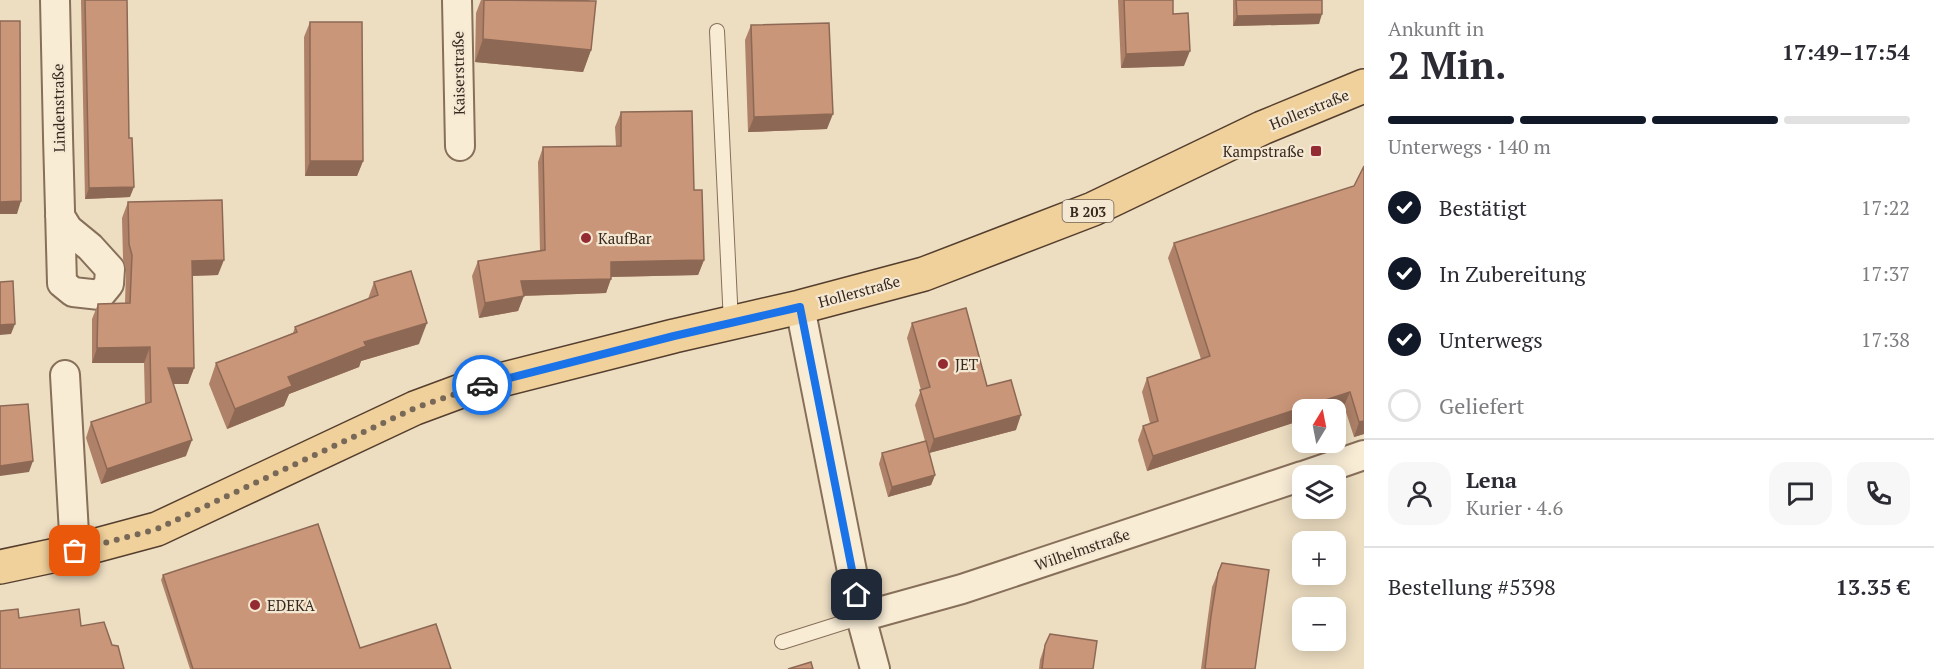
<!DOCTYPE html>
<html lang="de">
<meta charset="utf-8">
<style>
body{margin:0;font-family:"PT Serif",serif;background:#f7f7f7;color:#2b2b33;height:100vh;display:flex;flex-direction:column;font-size:22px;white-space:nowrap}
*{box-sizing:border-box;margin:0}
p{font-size:20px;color:#7c7c81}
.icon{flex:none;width:33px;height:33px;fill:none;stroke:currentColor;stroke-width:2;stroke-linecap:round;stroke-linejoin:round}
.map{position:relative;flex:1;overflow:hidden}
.details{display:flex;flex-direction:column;background:#fff;width:570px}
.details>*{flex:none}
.needle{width:39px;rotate:10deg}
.tools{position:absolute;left:1292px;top:399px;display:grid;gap:12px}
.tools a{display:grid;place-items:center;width:54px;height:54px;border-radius:12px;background:#fff;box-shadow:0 3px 15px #0003;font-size:30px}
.pin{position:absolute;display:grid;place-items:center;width:51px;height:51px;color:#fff;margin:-26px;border-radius:12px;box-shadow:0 3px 9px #0006}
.courier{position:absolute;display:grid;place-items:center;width:60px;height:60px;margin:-30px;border:4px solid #1a73e8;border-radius:50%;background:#fff;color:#222;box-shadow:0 2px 8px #0007}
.headline em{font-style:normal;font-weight:600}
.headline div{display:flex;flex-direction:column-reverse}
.headline{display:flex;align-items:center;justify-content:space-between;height:102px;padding:0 24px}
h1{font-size:39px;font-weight:600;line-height:45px}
.bar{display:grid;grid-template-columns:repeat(4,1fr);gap:9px 6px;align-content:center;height:72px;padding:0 24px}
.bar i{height:8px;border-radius:4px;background:#e1e1e2}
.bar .active{background:#111827}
.bar p{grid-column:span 4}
.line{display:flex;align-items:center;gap:15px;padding:0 24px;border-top:2px solid #e1e1e2}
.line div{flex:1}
.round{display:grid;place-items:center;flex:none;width:63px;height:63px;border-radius:18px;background:#f7f7f7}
ol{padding:0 24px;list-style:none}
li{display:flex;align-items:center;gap:18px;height:66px}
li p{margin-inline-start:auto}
li .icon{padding:6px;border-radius:50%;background:#111827;color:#fff;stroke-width:4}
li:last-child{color:#7c7c81}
li i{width:33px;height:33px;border:3px solid #e1e1e2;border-radius:50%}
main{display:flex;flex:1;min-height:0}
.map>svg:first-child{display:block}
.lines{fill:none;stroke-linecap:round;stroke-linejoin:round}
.service-casing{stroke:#876f5a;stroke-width:16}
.minor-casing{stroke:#876f5a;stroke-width:32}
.primary-casing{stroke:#543e2e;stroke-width:36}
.service{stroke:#f8ecd5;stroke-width:14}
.minor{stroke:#f8ecd5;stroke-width:28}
.primary{stroke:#f0d09b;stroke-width:33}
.wall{fill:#ae8168}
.shaded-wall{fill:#8d6955}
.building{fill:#ca9679;stroke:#8d6955;stroke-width:1.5}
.done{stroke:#776857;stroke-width:6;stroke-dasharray:0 10.8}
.route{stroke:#1a73e8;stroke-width:8}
.poi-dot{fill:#942b32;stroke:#f5e8d2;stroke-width:2}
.labels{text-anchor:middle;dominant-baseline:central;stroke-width:4.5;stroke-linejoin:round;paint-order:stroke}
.shield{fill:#f5e8d2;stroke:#706254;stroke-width:1.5}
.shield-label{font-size:14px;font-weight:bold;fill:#37281e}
.street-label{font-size:15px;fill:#37281e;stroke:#f5e8d2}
.poi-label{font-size:15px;fill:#37281e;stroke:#f5e8d2;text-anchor:start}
</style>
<main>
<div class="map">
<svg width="1364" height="669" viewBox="0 0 1364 669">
<rect width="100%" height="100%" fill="#eddec2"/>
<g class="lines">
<defs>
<path id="service" d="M 717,31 L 731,323
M 782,642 L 861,617"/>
<path id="minor" d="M 55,0 C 57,94 59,189 62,283 L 73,292 L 100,295 L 109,284 L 110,269 L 90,247 L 68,229 L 60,216
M 457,0 L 460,146
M 800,307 L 861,617 L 875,669
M 65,375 L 75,551
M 1303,476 L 1364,455
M 861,617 L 962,589 L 1302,476"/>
<path id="primary" d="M 0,567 L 75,551 L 157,529 L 415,408 L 469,388 L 674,336 L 800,307 L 924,274 L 1093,209 L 1262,128 L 1364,86"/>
</defs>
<use href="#service" class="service-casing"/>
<use href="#minor" class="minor-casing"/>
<use href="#primary" class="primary-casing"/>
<use href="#service" class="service"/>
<use href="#minor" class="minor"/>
<use href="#primary" class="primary"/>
</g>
<path class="wall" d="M 81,0 L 127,0 L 130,197 L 85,199 Z
M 481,0 L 589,0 L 591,50 L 583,72 L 475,62 L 476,13 Z
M 1118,0 L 1173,0 L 1173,14 L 1184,66 L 1121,68 Z
M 1233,0 L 1322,0 L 1319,24 L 1233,26 Z
M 310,22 L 363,161 L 357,176 L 305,176 L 304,37 Z
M 751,25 L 827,129 L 748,132 L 745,40 Z
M 621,112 L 694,190 L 704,260 L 698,275 L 611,277 L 606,293 L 523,296 L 518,311 L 479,318 L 472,276 L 478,261 L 540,251 L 538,162 L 543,147 L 616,146 L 615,127 Z
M 1354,186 L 1364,434 L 1354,437 L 1344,406 L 1147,471 L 1138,440 L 1143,426 L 1150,423 L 1142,392 L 1147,378 L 1201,359 L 1168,258 L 1174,243 Z
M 128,202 L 218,275 L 192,276 L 194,368 L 188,384 L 173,384 L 186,456 L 101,484 L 86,438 L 91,422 L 145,404 L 144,363 L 92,363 L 92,319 L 98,304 L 125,303 L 126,270 L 123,259 L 122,218 Z
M 374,282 L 419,344 L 361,361 L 359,367 L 289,394 L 284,406 L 227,429 L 209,384 L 216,363 L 293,333 L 295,327 L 368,299 Z
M 912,323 L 987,386 L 1016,430 L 929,453 L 935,475 L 931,485 L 888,497 L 879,464 L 882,453 L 925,441 L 915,405 L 921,390 L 907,338 Z
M 1218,573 L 1255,669 L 1201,669 L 1206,631 L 1212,587 Z
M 163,575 L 360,648 L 451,669 L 190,669 L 161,580 Z
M 1045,645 L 1093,669 L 1039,669 L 1040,660 Z"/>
<path class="shaded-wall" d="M 1322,14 L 1319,24 L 1233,26 L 1237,16 Z
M 483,39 L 591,50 L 583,72 L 475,62 Z
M 1190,51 L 1184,66 L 1121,68 L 1126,54 Z
M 833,114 L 827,129 L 748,132 L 754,117 Z
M 310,161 L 363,161 L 357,176 L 305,176 Z
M 134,187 L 130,197 L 85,199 L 89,188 Z
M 21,201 L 17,214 L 0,214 L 0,202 Z
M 224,260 L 218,275 L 187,276 L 192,261 Z
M 704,260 L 698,275 L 606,277 L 611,262 Z
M 611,279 L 606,293 L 516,296 L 521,281 Z
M 524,296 L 518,311 L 479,318 L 485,303 Z
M 427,323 L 419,344 L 361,361 L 359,367 L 289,394 L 284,406 L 227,429 L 235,409 L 288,377 L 364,342 Z
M 15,324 L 11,334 L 0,335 L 0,325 Z
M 150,347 L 144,363 L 92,363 L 97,348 Z
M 168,368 L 194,368 L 188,384 L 162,384 Z
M 1350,392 L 1344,406 L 1335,410 L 1302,410 L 1302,420 L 1147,471 L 1153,456 Z
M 1021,415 L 1016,430 L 929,453 L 934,439 Z
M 1364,421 L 1364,434 L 1354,437 L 1359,422 Z
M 192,440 L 186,456 L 101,484 L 107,469 Z
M 33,461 L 29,472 L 0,476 L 0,466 Z
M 935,475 L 931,485 L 888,497 L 892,487 Z"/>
<path class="building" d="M 85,0 L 127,0 L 129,138 L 132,138 L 134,187 L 89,188 Z
M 484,0 L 596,1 L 591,50 L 483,39 Z
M 1124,0 L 1173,0 L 1173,14 L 1188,13 L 1190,51 L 1126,54 Z
M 1236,0 L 1322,0 L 1322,14 L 1237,16 Z
M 0,21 L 20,21 L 21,201 L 0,202 Z
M 310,22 L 362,22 L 363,161 L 310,161 Z
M 829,23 L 833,114 L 754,117 L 751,25 Z
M 692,111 L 694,190 L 702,190 L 704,260 L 611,262 L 611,279 L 521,281 L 524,296 L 485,303 L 478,261 L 545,250 L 543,147 L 621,146 L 621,112 Z
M 1364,166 L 1364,421 L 1359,422 L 1350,392 L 1153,456 L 1143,426 L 1158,421 L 1147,378 L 1210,356 L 1174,243 L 1354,186 Z
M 222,200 L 224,260 L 192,261 L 194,368 L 168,368 L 192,440 L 107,469 L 91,422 L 151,402 L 150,347 L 97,348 L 98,304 L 130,303 L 132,255 L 129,244 L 128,202 Z
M 411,271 L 427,323 L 364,342 L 366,346 L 288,377 L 292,386 L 235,409 L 216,363 L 297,332 L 295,327 L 378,295 L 374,282 Z
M 13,281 L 15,324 L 0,325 L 0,282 Z
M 966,308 L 987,386 L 1011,380 L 1021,415 L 934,439 L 920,390 L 930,387 L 912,323 Z
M 28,404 L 33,461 L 0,466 L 0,406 Z
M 926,441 L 935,475 L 892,487 L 882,453 Z
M 318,524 L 360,648 L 436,624 L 451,669 L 193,669 L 163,575 Z
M 1222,563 L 1269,570 L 1255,669 L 1205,669 L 1211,616 L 1218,573 Z
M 18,609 L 19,618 L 79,609 L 81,626 L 104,622 L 112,645 L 118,646 L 124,669 L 0,669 L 0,611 Z
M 1050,634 L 1097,641 L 1093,669 L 1042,669 L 1045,645 Z
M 811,662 L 813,669 L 788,669 Z"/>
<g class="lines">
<path class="done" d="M 75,551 L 157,529 L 415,408 L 482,385"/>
<path class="route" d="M 482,385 L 674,336 L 800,307 L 857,595"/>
</g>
<g class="poi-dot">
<rect x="1310" y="145" width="12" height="12" rx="3"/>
<circle cx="586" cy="238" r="6"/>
<circle cx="943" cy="364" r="6"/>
<circle cx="255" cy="605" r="6"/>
</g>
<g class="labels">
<rect class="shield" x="1062.5" y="200" width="51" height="22" rx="4.5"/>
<g class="shield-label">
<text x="1088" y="211">B 203</text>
</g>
<g class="street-label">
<text transform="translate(458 73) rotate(-91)">Kaiserstraße</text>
<text transform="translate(58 108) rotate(-91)">Lindenstraße</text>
<text transform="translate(1309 109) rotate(-22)">Hollerstraße</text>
<text transform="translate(859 291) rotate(-15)">Hollerstraße</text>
<text transform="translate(1082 549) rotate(-19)">Wilhelmstraße</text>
</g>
<g class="poi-label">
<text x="1304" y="151" text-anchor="end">Kampstraße</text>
<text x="598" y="238">KaufBar</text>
<text x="955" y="364">JET</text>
<text x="267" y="605">EDEKA</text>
</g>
</g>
</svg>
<div class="tools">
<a><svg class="needle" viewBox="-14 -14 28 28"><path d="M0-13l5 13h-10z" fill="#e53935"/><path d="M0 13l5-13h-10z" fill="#7c7c81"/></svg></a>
<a><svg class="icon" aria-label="layers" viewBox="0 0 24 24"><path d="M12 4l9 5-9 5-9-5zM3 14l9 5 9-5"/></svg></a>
<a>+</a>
<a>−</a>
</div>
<div class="pin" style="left:75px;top:551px;background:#ea580c"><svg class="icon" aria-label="bag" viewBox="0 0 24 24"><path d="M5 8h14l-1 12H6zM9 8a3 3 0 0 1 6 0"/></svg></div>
<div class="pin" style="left:857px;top:595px;background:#1f2937"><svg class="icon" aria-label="home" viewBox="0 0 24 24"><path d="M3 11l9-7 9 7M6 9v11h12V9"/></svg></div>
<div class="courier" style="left:482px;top:385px"><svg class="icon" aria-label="car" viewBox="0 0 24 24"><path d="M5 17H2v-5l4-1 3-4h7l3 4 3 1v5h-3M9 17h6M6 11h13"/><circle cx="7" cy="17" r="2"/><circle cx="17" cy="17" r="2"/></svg></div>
</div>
<section class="details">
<div class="headline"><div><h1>2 Min.</h1><p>Ankunft in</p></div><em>17:49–17:54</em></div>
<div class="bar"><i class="active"></i><i class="active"></i><i class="active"></i><i></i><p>Unterwegs · 140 m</p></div>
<ol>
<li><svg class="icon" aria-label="check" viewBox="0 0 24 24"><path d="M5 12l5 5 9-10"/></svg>Bestätigt<p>17:22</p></li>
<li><svg class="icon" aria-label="check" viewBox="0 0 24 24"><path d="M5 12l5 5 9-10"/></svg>In Zubereitung<p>17:37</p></li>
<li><svg class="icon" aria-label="check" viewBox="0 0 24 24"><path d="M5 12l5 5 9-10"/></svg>Unterwegs<p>17:38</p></li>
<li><i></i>Geliefert</li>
</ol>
<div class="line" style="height:108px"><a class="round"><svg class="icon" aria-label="person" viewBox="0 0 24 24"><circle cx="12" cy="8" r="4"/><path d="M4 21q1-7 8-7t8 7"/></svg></a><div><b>Lena</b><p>Kurier · 4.6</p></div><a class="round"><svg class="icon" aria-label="chat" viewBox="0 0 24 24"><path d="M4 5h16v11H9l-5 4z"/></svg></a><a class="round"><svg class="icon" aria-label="phone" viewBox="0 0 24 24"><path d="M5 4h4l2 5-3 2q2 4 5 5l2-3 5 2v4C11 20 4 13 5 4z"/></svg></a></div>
<div class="line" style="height:78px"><div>Bestellung #5398</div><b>13.35 €</b></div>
</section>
</main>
